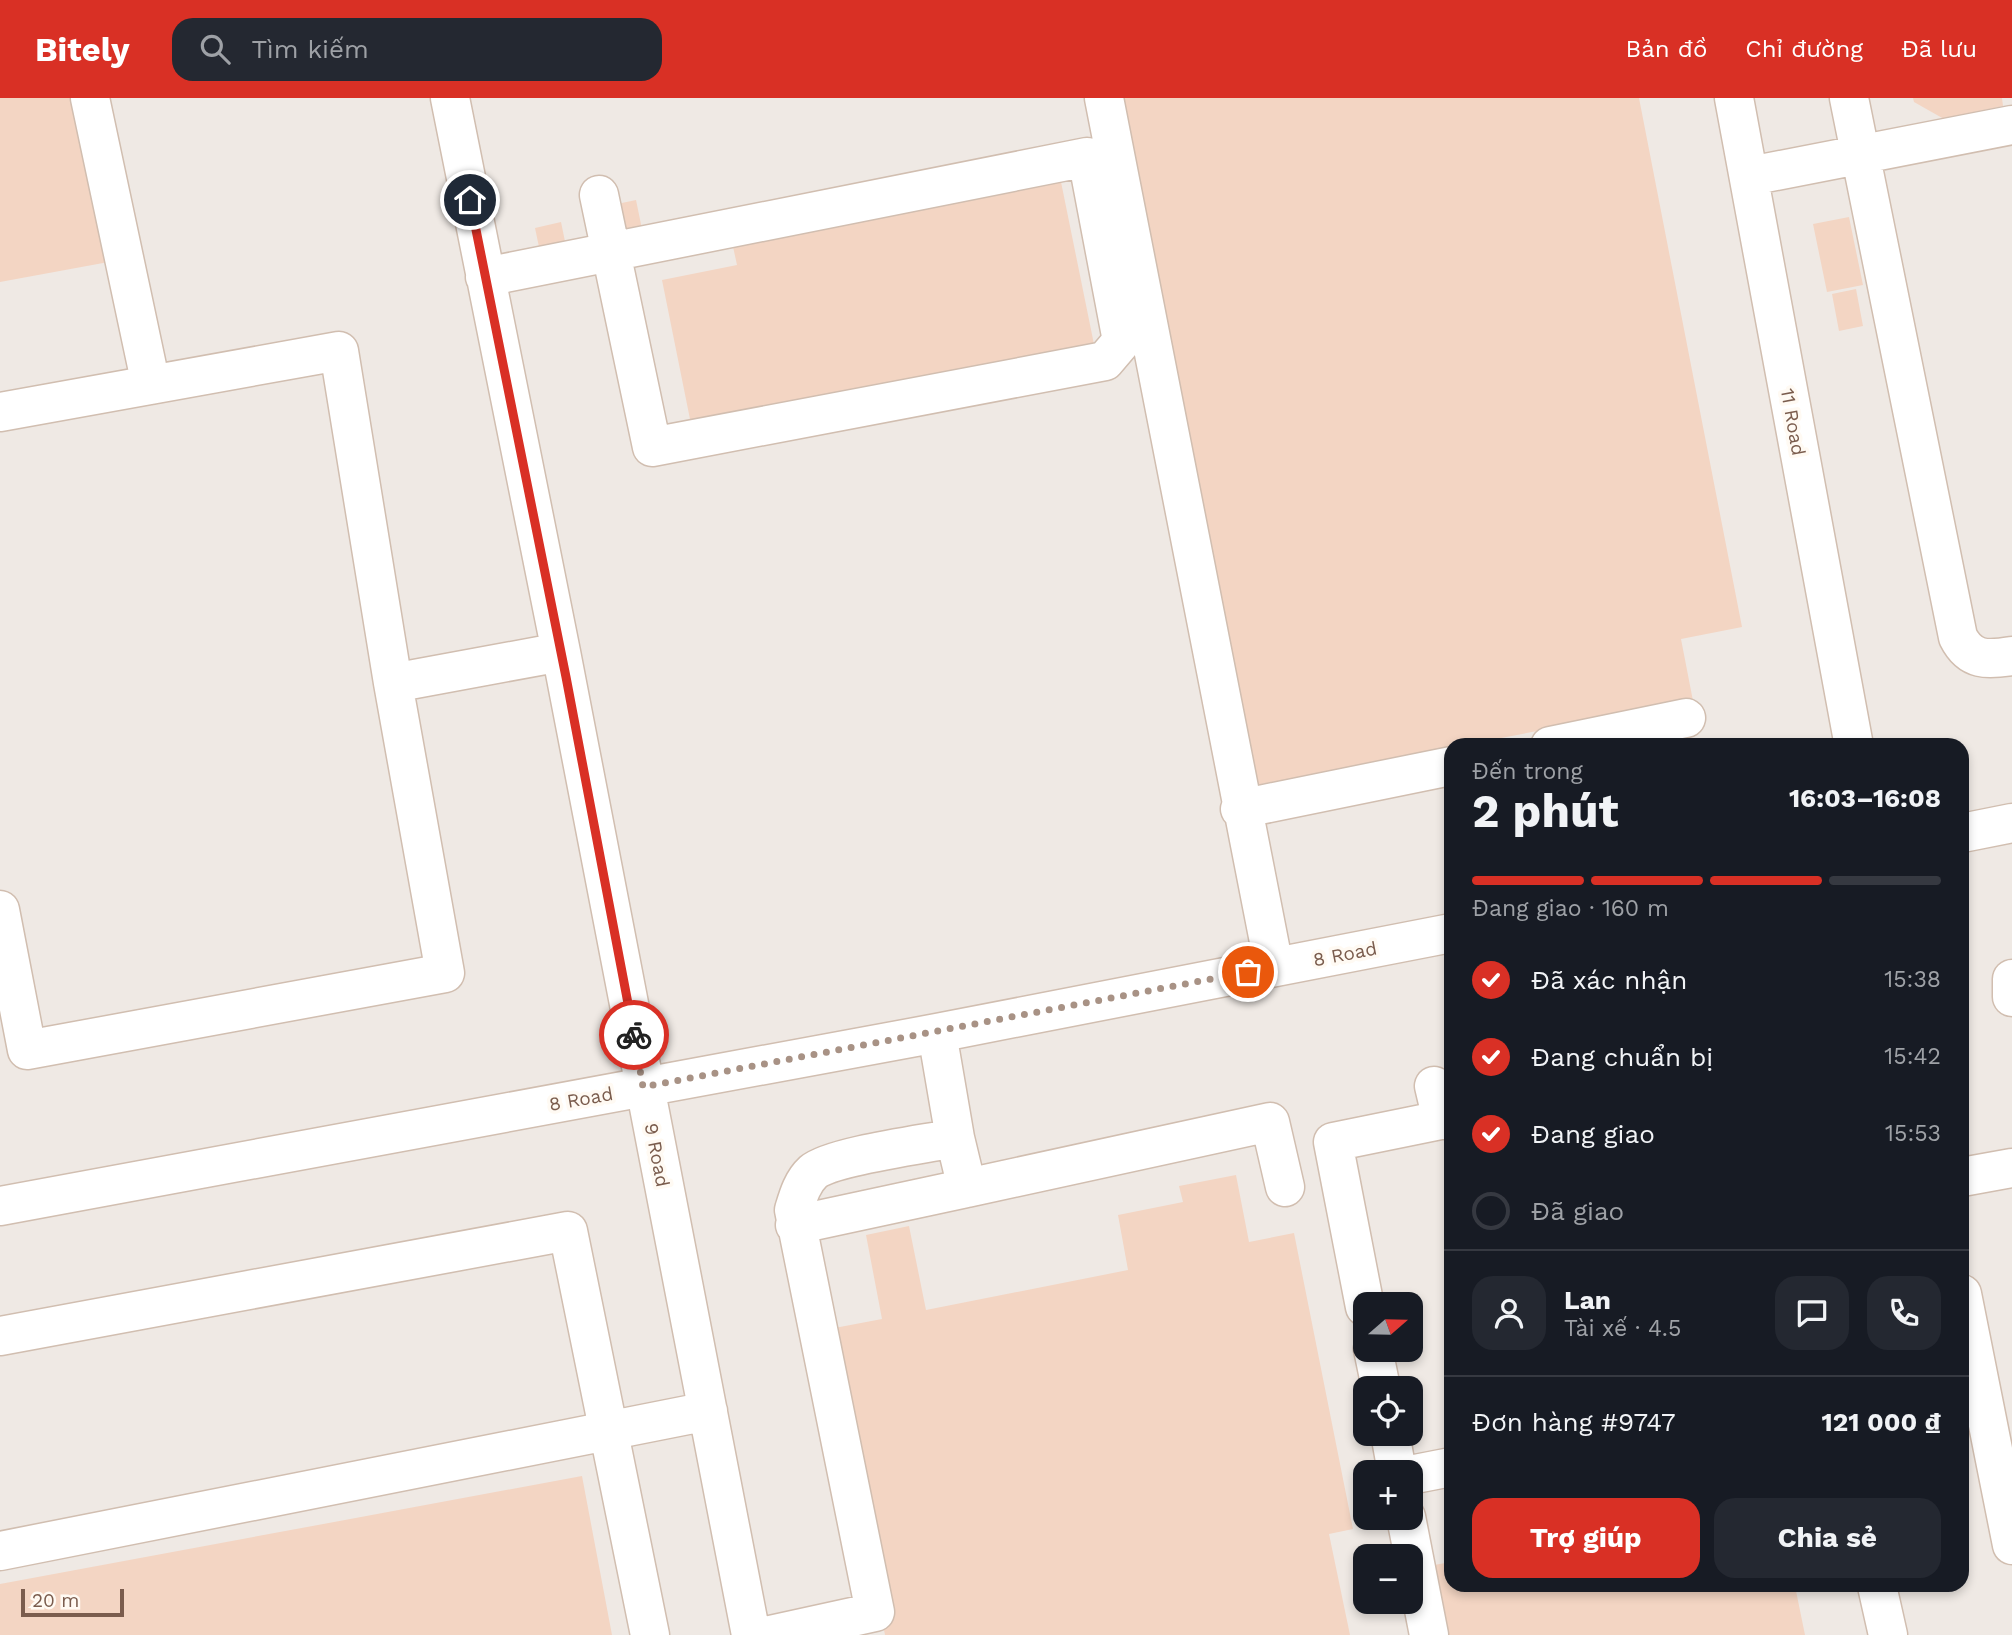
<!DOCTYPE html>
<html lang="vi">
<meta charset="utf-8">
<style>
body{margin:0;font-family:"Work Sans",sans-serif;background:#242831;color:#f1f3f6;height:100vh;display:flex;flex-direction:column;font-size:26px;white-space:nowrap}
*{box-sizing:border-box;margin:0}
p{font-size:23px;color:#9ea1a6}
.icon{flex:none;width:38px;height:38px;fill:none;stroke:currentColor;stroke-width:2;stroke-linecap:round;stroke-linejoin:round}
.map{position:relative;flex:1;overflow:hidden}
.drawer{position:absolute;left:1444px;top:640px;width:525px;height:854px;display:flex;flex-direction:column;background:#171b24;border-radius:21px;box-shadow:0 4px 10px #0003}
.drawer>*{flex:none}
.needle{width:46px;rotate:70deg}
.tools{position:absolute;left:1353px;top:1194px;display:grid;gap:14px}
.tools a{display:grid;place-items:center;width:70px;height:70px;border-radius:14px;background:#171b24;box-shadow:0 4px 10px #0003;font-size:35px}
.scale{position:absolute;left:21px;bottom:18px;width:103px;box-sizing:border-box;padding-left:7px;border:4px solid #7a5c4d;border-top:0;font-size:19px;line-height:24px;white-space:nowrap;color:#7a5c4d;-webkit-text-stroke:5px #fffaf3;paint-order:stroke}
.pin{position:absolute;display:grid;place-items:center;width:60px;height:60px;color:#fff;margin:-30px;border:4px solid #fff;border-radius:50%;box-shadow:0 2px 7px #0007}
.courier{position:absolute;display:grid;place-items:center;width:70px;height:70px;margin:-35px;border:5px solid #d93025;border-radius:50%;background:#fff;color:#222;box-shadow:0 2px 9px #0007}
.head em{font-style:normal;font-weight:700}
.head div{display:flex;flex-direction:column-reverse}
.head{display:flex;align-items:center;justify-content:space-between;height:119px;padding:0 28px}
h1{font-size:46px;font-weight:700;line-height:52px}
.bar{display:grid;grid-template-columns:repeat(4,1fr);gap:10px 7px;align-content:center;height:84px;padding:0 28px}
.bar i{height:9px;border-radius:5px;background:#363941}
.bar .active{background:#d93025}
.bar p{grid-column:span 4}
.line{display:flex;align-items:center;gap:18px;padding:0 28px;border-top:2px solid #363941}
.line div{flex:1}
.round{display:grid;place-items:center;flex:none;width:74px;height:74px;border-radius:21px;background:#242831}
ol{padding:0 28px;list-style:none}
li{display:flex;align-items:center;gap:21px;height:77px}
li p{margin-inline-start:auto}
li .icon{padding:7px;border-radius:50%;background:#d93025;color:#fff;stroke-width:4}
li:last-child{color:#9ea1a6}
li i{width:38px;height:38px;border:4px solid #363941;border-radius:50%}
.action{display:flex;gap:14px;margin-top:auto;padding:14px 28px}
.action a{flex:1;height:80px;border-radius:21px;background:#d93025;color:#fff;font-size:28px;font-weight:700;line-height:80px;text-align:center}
.action a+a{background:#242831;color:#f1f3f6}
header{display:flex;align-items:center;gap:42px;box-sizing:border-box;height:98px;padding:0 35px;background:#d93025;color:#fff}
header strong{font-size:33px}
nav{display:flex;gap:38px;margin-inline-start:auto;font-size:24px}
.search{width:490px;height:63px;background:#242831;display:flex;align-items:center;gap:18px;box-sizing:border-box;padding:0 24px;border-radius:21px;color:#9ea1a6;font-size:26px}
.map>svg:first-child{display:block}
.industrial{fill:#efe9e4;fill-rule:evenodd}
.building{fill:#f3d5c3}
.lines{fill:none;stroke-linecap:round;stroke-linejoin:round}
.minor-casing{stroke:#d1beb0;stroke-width:41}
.minor{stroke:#fff;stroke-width:38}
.done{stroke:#a89285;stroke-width:7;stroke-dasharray:0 12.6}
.route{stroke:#d93025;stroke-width:9}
.labels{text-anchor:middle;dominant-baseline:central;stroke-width:7;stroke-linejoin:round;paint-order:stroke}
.street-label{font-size:19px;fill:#7a5c4d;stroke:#fffaf3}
</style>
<header>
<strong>Bitely</strong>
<div class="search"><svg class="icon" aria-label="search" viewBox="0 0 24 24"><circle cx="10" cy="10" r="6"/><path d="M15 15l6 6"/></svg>Tìm kiếm</div>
<nav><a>Bản đồ</a><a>Chỉ đường</a><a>Đã lưu</a></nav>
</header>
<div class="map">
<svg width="2012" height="1537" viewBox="0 0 2012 1537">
<rect width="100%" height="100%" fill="#fdf6ec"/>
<path class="industrial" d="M 0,0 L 2012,0 L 2012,1537 L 0,1537 ZM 1451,648 L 1962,648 L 1962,1488 L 1451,1488 ZM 1365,1206 L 1410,1206 L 1410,1251 L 1365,1251 ZM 1365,1290 L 1410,1290 L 1410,1335 L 1365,1335 ZM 1365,1374 L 1410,1374 L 1410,1419 L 1365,1419 ZM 1365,1458 L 1410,1458 L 1410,1503 L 1365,1503 Z"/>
<path class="building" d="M 0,0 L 82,0 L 114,163 L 0,184 Z
M 1124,0 L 1639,0 L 1742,529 L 1681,541 L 1693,603 L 1257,687 Z
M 1913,0 L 2002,0 L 2003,8 L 1944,21 L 1914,4 Z
M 1060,79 L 1098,266 L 695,346 L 662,182 L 737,167 L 732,144 Z
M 636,102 L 643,136 L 610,143 L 603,109 Z
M 1849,119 L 1863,187 L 1827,194 L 1813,126 Z
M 561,124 L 568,158 L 542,163 L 535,130 Z
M 1856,191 L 1863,228 L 1839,233 L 1832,196 Z
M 1236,1077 L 1249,1144 L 1294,1135 L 1353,1431 L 1329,1436 L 1350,1537 L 885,1537 L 824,1232 L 882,1221 L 866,1137 L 909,1128 L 926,1212 L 1128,1172 L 1118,1117 L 1183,1104 L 1179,1088 Z
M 582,1378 L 612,1537 L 0,1537 L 0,1486 Z
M 1451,1464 L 1451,1488 L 1795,1488 L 1805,1537 L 1448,1537 L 1434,1467 Z"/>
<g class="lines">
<defs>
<path id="minor" d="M 90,0 L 151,287
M 450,0 L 561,554 L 751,1537
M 1104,0 L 1274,869
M 1734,0 L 1854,648
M 1849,0 L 1958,539 C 1970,563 1987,562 2012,558
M 1750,78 L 2012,27
M 485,179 L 1087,59 L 1122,243 L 1105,263 L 652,349 L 599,97
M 0,314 L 339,253 L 393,585 L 445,875 L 27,952 L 0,812
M 393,585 L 561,554
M 1550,648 L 1686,620
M 1240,711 L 1451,668
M 1962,735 L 2012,725
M 2012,881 L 2012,899
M 1434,988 L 1442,1022
M 955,1040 L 967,1090 L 1270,1024 L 1285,1089
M 1962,1079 L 2012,1070
M 0,1108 L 937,935 L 1451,835
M 795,1127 L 967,1090
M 1962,1196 L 2012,1447
M 1365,1209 L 1333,1044 L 1451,1020
M 0,1238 L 568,1133 L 650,1537
M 1373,1251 L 1381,1290
M 1390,1335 L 1397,1374
M 1410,1377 L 1451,1369
M 1406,1419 L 1429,1537
M 0,1453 L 708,1313
M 1877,1488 L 1888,1537
M 770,1537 L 875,1514 L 794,1112 C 798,1099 802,1084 813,1074 C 832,1058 926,1046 955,1040 L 937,935"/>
</defs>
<use href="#minor" class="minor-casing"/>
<use href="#minor" class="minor"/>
</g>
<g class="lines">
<path class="done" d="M 634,937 L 643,989 L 1248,874"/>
<path class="route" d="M 470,102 L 566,579 L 634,937"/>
</g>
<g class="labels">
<g class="street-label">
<text transform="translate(1793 324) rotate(80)">11 Road</text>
<text transform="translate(1345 856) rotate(-11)">8 Road</text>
<text transform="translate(581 1001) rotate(-10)">8 Road</text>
<text transform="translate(657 1057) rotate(79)">9 Road</text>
</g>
</g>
</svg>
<div class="tools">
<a><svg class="needle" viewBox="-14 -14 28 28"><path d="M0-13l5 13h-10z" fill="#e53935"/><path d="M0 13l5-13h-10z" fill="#9ea1a6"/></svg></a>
<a><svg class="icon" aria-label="locate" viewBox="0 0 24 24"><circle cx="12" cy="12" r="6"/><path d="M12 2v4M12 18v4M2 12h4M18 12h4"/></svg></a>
<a>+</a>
<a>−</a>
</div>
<div class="scale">20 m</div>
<div class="pin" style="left:1248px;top:874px;background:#ea580c"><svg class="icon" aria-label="bag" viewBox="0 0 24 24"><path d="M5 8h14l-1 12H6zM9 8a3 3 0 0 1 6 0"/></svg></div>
<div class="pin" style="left:470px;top:102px;background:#1f2937"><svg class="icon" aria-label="home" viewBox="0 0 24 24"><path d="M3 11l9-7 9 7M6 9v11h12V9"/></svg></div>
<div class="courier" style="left:634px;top:937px"><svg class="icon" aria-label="bike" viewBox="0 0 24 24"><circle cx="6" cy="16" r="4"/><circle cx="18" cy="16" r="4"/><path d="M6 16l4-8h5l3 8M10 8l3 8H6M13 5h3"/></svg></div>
<section class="drawer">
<div class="head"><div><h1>2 phút</h1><p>Đến trong</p></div><em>16:03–16:08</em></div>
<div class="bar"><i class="active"></i><i class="active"></i><i class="active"></i><i></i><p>Đang giao · 160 m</p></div>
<ol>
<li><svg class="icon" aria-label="check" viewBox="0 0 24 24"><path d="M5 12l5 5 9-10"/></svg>Đã xác nhận<p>15:38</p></li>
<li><svg class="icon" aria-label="check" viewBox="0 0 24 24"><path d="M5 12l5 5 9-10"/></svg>Đang chuẩn bị<p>15:42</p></li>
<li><svg class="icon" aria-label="check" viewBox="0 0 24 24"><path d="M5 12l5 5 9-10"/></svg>Đang giao<p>15:53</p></li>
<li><i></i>Đã giao</li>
</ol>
<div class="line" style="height:126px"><a class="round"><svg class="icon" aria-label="person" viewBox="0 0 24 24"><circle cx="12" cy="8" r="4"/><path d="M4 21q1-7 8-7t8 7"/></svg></a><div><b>Lan</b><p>Tài xế · 4.5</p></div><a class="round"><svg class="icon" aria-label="chat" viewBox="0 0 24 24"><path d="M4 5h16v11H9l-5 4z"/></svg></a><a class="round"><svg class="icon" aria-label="phone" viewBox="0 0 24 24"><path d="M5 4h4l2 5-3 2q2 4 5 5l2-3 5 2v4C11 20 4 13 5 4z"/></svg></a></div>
<div class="line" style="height:91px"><div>Đơn hàng #9747</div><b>121 000 ₫</b></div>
<div class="action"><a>Trợ giúp</a><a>Chia sẻ</a></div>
</section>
</div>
